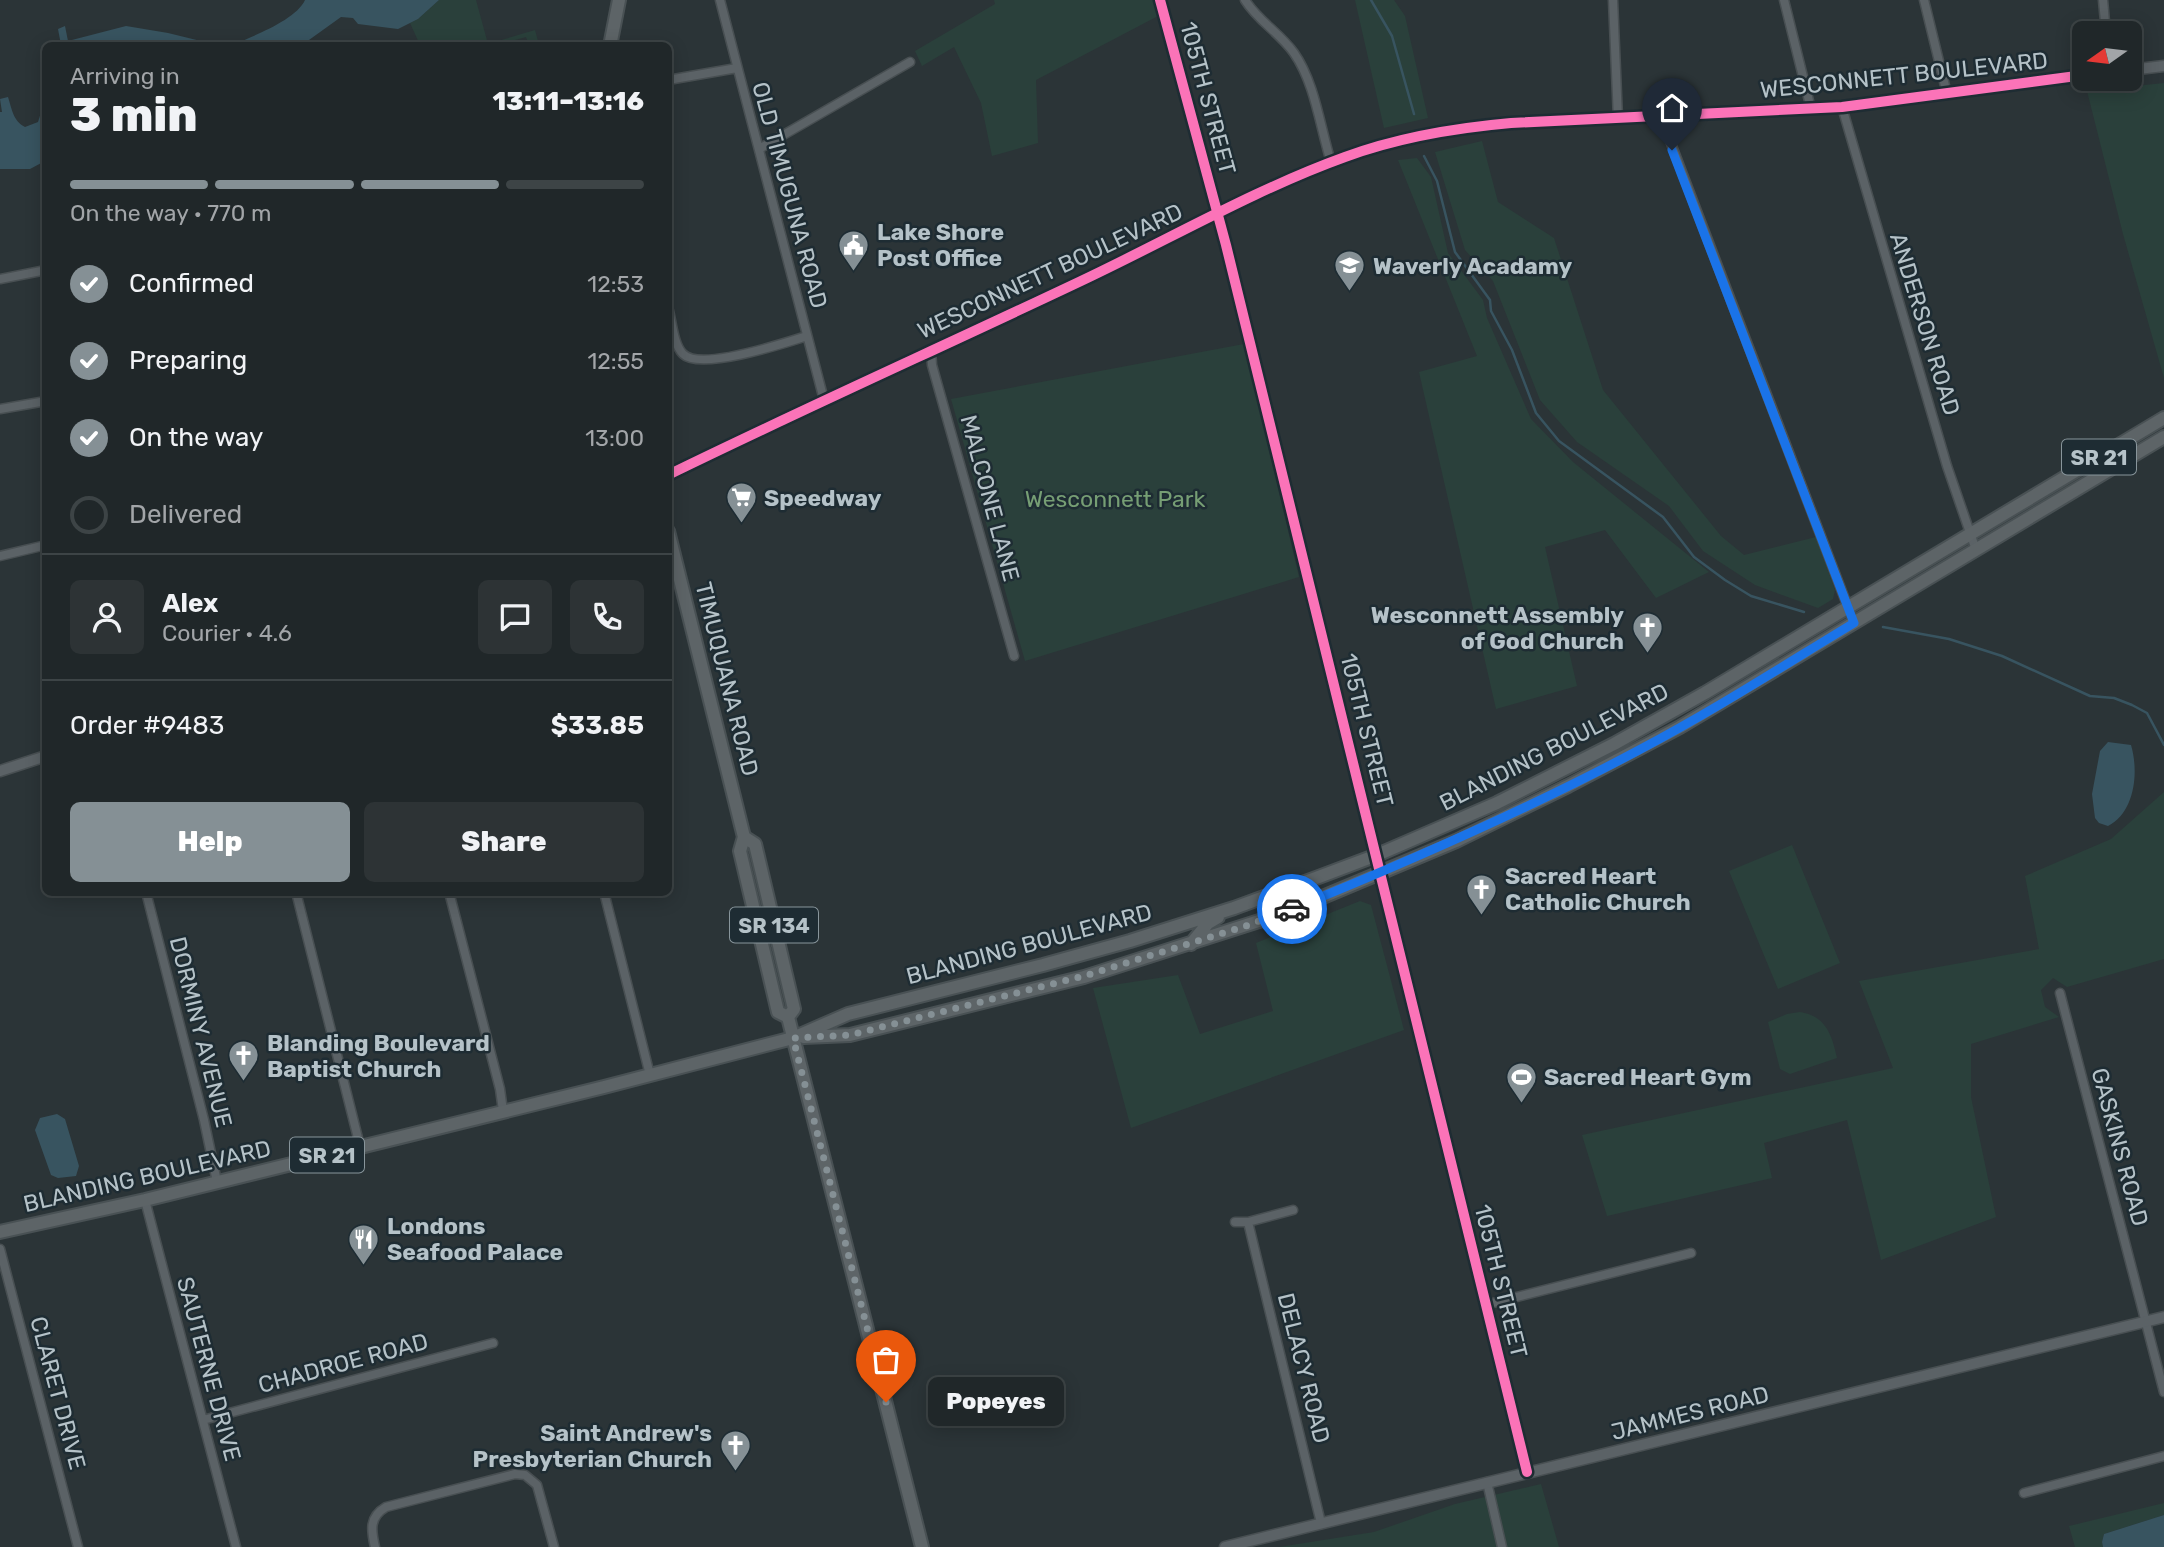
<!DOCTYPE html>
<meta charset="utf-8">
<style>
body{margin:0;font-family:Rubik,sans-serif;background:#2d3335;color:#f1f3f6;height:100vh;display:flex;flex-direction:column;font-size:26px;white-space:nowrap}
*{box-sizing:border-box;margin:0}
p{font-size:23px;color:#a2a5a8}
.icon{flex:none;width:38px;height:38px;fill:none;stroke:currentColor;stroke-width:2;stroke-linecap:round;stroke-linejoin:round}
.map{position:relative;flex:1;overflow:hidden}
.details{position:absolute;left:42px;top:42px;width:630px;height:854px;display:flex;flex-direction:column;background:#202729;border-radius:10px;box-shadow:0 4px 18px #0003,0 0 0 2px #3d4446}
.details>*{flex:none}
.needle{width:46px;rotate:256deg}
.tools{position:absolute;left:2072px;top:21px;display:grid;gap:14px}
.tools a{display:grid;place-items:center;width:70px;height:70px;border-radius:10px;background:#202729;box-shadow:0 4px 18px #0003,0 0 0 2px #3d4446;font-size:35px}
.pin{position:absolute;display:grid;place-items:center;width:60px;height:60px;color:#fff;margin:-72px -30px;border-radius:50% 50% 50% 0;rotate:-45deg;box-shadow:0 0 7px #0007}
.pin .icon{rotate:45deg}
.courier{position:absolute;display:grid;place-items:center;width:70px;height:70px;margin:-35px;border:5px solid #1a73e8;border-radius:50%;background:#fff;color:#222;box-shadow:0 2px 9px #0007}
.bubble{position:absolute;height:49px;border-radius:10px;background:#202729;box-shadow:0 4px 18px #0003,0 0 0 2px #3d4446;font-size:23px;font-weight:800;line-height:49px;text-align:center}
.overview em{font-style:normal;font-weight:800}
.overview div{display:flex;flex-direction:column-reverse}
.overview{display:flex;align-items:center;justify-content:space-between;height:119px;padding:0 28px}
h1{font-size:46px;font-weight:800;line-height:52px}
.bar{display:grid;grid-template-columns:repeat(4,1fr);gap:10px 7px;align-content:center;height:84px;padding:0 28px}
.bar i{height:9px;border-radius:5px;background:#3d4446}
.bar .current{background:#859095}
.bar p{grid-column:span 4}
.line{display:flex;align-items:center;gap:18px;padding:0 28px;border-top:2px solid #3d4446}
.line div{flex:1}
.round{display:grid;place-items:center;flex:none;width:74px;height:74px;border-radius:10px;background:#2d3335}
ol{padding:0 28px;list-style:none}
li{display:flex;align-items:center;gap:21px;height:77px}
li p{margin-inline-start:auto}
li .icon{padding:7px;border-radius:50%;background:#859095;color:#fff;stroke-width:4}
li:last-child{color:#a2a5a8}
li i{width:38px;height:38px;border:4px solid #3d4446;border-radius:50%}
.cta{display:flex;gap:14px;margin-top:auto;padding:14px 28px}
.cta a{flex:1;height:80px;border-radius:10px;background:#859095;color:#fff;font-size:28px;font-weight:800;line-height:80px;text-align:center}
.cta a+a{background:#2d3335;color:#f1f3f6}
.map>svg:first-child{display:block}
.green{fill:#2a403b}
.water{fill:#385460}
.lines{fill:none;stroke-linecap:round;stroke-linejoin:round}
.stream{stroke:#385460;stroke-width:2.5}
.minor-casing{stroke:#484f52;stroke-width:11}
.tertiary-casing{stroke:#484f52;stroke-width:13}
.primary-casing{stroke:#495154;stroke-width:16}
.minor{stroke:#5b6266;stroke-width:8}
.tertiary{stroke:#5b6266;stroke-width:10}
.primary{stroke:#5d6467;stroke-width:12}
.cycleway-casing{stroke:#1e2c33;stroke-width:15}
.cycleway{stroke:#fb73b8;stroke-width:10}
.done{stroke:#859095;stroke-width:7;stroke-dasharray:0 12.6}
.route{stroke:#1a73e8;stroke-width:9}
.labels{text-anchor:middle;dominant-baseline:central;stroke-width:5;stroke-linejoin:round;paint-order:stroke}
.shield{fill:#1e2c33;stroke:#88959b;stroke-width:2}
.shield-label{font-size:21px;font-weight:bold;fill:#b5c2c8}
.street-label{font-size:23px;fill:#b5c2c8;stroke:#1e2c33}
.poi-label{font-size:23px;font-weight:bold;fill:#b5c2c8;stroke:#1e2c33;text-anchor:start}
.park-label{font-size:23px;fill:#769e74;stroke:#1e2c33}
</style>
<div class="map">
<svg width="2164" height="1547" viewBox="0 0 2164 1547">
<rect width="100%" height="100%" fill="#2b3437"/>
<path class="green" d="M 439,0 L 476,0 L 488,44 L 535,30 L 539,45 L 529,45 L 526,37 L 508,42 L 506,45 L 420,45 L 410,23 L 418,19 Z
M 994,0 L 1154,0 L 1158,16 L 1036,80 L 1038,143 L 992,156 L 981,103 L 954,47 L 922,66 L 915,51 L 995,4 Z
M 1355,0 L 1394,0 L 1405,16 L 1428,118 L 1384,128 Z
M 2164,83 L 2164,378 L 2123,234 L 2087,91 Z
M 1482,141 L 1498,202 L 1554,238 L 1603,390 L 1721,536 L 1744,555 L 1816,537 L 1835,590 L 1833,599 L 1818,608 L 1755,585 L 1703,551 L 1669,506 L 1577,442 L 1540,400 L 1493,281 L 1465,250 L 1435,152 Z
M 1417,158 L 1431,177 L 1448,253 L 1483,300 L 1487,318 L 1531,419 L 1573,462 L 1709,572 L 1656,598 L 1605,530 L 1545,547 L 1577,686 L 1496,709 L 1419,372 L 1477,356 L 1398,160 Z
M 1244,344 L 1299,577 L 1025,661 L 951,399 Z
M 2164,792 L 2164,959 L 2067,987 L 2053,978 L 2041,990 L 2045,1007 L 2059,1017 L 1971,1044 L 1971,1097 L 1996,1217 L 1881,1260 L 1847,1120 L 1764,1143 L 1772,1178 L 1607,1216 L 1582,1135 L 1893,1068 L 1859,981 L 2039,949 L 2025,876 L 2111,839 Z
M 1792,845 L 1840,963 L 1778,989 L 1729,871 Z
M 1360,901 L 1371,905 L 1404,1030 L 1131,1128 L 1093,988 L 1178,975 L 1200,1034 L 1273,1011 L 1256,943 Z
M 1800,1012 C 1826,1016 1832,1035 1837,1058 L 1790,1074 L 1780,1069 L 1768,1022 L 1787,1014 Z
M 1541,1484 L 1559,1547 L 1279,1547 L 1374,1532 L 1455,1504 Z
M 2164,1503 L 2164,1515 L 2104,1534 L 2102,1542 L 2103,1547 L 2075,1547 L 2069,1526 Z"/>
<path class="water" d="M 305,0 L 439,0 L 418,19 L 398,29 L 358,24 L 353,18 L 341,17 L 302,45 L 233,45 C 253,36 296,20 305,0 Z
M 65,26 L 68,41 L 126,26 L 168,33 L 217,45 L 61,45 L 58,29 Z
M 8,97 C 12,109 13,121 25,127 L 38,122 L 45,100 L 45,161 L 30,169 L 0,169 L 0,112 L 2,112 L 0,99 Z
M 2108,742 L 2131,745 C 2139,772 2135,812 2108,826 L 2099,823 L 2095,818 L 2092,794 L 2100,751 Z
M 57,1114 L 65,1119 L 79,1166 L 76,1176 L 58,1178 L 51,1175 L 35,1130 L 40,1118 Z
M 2164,1515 L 2164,1547 L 2103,1547 L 2102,1542 L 2104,1534 Z"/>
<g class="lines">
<path class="stream" d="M 1371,0 L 1392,36 L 1414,114
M 1424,156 L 1437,181 L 1455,252 L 1490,300 L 1491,311 L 1512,350 L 1536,413 L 1559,441 L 1663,517 L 1694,557 L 1725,580 L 1751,596 L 1804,612
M 1883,627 L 1949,639 L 2002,656 L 2090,696 L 2114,698 L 2132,705 L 2147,713 L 2164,745"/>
<defs>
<path id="minor" d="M 720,0 L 824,400
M 1160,0 L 1226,245 L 1527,1472
M 1245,0 C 1258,21 1280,33 1294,53 C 1315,83 1320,127 1331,162
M 1613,0 L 1618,119
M 1784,0 L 1811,109
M 1924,0 L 1947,94
M 2103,0 L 2106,33
M 668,80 L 737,68
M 1842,107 L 1947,466 L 1976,550
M 1661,117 L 1854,623
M 759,149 L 910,62
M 0,279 L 46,270
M 668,307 C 672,320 673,344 683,354 C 700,371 785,343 807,336
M 931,350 L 932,365 L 1014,656
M 0,409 L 46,401
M 0,556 L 46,545
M 146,892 L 204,1120 L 217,1182
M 296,892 L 360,1146
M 449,892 L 500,1089 L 503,1111
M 604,892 L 650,1075
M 2060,993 L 2164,1392
M 145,1200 L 236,1547
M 1235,1222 L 1248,1222 L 1293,1210
M 1248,1222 L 1321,1523
M 0,1249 L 78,1547
M 1485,1305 L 1691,1253
M 203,1420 L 493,1343
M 1487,1482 L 1502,1547
M 2024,1493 L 2164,1456
M 375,1547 C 371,1530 369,1517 386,1507 L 515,1474 L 525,1475 L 537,1485 L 554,1547"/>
<path id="tertiary" d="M 2130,70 L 2164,66
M 668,475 C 805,408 944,346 1081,281 C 1168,240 1256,189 1345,157 C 1399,137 1454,128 1511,123 L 1842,107 L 2084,75
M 0,771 L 46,756
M 1225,1547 L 2164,1317"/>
<path id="primary" d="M 610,46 L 619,0
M 668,531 L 744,837 L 740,851 L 778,1012 L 788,1017 L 922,1547
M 744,837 L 755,844 L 794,1009 L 788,1017
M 1191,944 L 1208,923 L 1218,917
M 804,1037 L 850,1035 L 1084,977 L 1287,912 L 1456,841 L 1568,786 L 1680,727 L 2164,437
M 0,1232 L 145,1200 L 604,1087 L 793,1038 L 848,1014 L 1043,965 L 1130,941 L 1234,908 L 1316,878 L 1377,855 L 1497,803 L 1614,744 L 1705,693 L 2164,418"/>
</defs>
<use href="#minor" class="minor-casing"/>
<use href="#tertiary" class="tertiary-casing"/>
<use href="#primary" class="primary-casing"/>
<use href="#minor" class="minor"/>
<use href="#tertiary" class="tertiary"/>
<use href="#primary" class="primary"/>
<defs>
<path id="cycleway" d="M 1160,0 L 1226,245 L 1527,1472
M 668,475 C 805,408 944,346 1081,281 C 1168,240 1256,189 1345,157 C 1399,137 1454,128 1511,123 L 1842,107 L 2084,75"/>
</defs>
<use href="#cycleway" class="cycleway-casing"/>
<use href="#cycleway" class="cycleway"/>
</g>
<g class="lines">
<path class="done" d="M 886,1402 L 793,1038 L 850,1035 L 1084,976 L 1243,927 L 1292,909"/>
<path class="route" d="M 1292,909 C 1410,861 1527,810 1639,750 C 1713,711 1783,666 1854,623 L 1672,150"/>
</g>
<defs>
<symbol id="civic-pin" viewBox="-11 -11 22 30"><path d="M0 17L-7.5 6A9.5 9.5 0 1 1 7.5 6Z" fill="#859095" stroke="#1e2c33"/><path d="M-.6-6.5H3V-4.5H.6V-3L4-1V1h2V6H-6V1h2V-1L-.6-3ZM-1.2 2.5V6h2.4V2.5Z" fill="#fff"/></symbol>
<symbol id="school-pin" viewBox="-11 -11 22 30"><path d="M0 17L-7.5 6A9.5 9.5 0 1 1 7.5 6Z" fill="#859095" stroke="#1e2c33"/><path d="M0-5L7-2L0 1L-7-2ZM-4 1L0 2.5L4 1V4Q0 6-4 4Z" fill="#fff"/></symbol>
<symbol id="supermarket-pin" viewBox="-11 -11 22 30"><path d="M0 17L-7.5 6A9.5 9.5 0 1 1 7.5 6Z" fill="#859095" stroke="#1e2c33"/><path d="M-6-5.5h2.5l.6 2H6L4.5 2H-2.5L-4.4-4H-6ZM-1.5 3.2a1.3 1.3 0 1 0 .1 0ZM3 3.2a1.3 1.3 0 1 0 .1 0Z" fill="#fff"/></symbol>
<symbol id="church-pin" viewBox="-11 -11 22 30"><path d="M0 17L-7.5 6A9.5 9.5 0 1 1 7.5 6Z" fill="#859095" stroke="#1e2c33"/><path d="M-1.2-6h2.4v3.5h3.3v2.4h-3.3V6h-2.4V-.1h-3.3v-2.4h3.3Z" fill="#fff"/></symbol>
<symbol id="stadium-pin" viewBox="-11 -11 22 30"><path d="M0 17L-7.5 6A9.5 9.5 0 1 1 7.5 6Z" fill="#859095" stroke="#1e2c33"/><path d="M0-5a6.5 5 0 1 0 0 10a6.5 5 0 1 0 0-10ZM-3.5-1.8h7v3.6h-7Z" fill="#fff"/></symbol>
<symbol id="restaurant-pin" viewBox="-11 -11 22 30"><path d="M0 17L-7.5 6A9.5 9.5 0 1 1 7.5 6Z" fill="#859095" stroke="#1e2c33"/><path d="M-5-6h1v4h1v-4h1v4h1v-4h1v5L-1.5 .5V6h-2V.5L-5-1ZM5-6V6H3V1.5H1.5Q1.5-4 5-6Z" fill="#fff"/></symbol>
</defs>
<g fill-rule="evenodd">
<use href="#civic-pin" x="836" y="228" width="35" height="47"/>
<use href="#school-pin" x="1332" y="248" width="35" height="47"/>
<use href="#supermarket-pin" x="724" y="480" width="35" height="47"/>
<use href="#church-pin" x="1630" y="610" width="35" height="47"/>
<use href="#church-pin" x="1464" y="872" width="35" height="47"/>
<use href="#church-pin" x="226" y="1038" width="35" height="47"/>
<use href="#stadium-pin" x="1504" y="1060" width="35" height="47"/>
<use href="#restaurant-pin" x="346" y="1222" width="35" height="47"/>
<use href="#church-pin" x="718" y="1428" width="35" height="47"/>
</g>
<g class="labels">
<g class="shield">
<rect x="2062" y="439.5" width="74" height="35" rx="5"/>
<rect x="730" y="907.5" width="88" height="35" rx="5"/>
<rect x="290" y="1137.5" width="74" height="35" rx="5"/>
</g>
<g class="shield-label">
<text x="2099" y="457">SR 21</text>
<text x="774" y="925">SR 134</text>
<text x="327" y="1155">SR 21</text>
</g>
<g class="street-label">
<text transform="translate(1904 75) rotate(-6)">WESCONNETT BOULEVARD</text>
<text transform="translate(1208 98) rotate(75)">105TH STREET</text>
<text transform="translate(790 195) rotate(75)">OLD TIMUGUNA ROAD</text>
<text transform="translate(1050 271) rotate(-25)">WESCONNETT BOULEVARD</text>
<text transform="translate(1925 324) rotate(73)">ANDERSON ROAD</text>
<text transform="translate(990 498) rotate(75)">MALCONE LANE</text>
<text transform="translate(727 679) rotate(76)">TIMUQUANA ROAD</text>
<text transform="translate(1367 730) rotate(76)">105TH STREET</text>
<text transform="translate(1554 747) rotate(-27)">BLANDING BOULEVARD</text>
<text transform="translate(1029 944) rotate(-15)">BLANDING BOULEVARD</text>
<text transform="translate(201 1032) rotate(76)">DORMINY AVENUE</text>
<text transform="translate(2120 1147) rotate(75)">GASKINS ROAD</text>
<text transform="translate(147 1176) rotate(-13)">BLANDING BOULEVARD</text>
<text transform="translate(1501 1281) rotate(76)">105TH STREET</text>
<text transform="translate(343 1363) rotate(-15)">CHADROE ROAD</text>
<text transform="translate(1304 1368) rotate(76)">DELACY ROAD</text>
<text transform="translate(209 1369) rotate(75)">SAUTERNE DRIVE</text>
<text transform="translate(58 1393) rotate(75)">CLARET DRIVE</text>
<text transform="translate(1690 1413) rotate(-14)">JAMMES ROAD</text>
</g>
<g class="poi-label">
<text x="877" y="232">Lake Shore<tspan x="877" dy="26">Post Office</tspan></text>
<text x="1373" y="266">Waverly Acadamy</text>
<text x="764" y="498">Speedway</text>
<text x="1624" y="615" text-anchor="end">Wesconnett Assembly<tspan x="1624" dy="26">of God Church</tspan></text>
<text x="1505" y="876">Sacred Heart<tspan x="1505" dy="26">Catholic Church</tspan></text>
<text x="267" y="1043">Blanding Boulevard<tspan x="267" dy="26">Baptist Church</tspan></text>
<text x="1544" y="1077">Sacred Heart Gym</text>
<text x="387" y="1226">Londons<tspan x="387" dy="26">Seafood Palace</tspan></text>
<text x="712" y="1433" text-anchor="end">Saint Andrew's<tspan x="712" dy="26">Presbyterian Church</tspan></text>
</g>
<g class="park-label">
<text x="1115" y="499">Wesconnett Park</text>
</g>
</g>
</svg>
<div class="tools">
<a><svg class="needle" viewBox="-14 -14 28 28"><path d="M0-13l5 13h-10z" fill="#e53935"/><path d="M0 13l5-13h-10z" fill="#a2a5a8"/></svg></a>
</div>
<div class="pin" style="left:886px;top:1402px;background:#ea580c"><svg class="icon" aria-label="bag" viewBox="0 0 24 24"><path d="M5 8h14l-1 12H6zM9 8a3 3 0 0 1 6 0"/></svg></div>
<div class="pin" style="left:1672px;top:150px;background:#1f2937"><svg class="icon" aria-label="home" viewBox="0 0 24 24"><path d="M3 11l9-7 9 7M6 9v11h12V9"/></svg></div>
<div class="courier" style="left:1292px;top:909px"><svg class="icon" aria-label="car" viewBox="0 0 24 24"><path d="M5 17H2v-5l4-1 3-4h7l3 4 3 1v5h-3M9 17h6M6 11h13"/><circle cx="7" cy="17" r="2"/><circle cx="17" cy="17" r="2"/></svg></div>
<div class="bubble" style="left:928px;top:1377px;width:136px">Popeyes</div>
<section class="details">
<div class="overview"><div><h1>3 min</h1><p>Arriving in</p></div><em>13:11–13:16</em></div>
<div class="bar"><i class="current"></i><i class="current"></i><i class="current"></i><i></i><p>On the way · 770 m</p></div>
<ol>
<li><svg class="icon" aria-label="check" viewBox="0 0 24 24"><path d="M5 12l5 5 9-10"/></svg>Confirmed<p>12:53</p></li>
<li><svg class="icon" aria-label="check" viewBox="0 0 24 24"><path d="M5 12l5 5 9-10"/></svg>Preparing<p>12:55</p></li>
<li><svg class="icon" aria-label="check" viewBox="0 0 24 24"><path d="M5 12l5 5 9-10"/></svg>On the way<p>13:00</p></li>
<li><i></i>Delivered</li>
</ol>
<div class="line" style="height:126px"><a class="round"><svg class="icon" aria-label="person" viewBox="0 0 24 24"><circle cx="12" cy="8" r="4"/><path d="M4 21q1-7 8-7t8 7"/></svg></a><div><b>Alex</b><p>Courier · 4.6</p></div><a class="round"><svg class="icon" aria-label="chat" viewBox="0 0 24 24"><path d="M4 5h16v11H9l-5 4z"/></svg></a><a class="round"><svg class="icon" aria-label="phone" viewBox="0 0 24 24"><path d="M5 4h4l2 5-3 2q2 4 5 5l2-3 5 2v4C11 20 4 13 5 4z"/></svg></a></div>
<div class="line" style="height:91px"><div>Order #9483</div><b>$33.85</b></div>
<div class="cta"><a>Help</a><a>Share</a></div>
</section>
</div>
